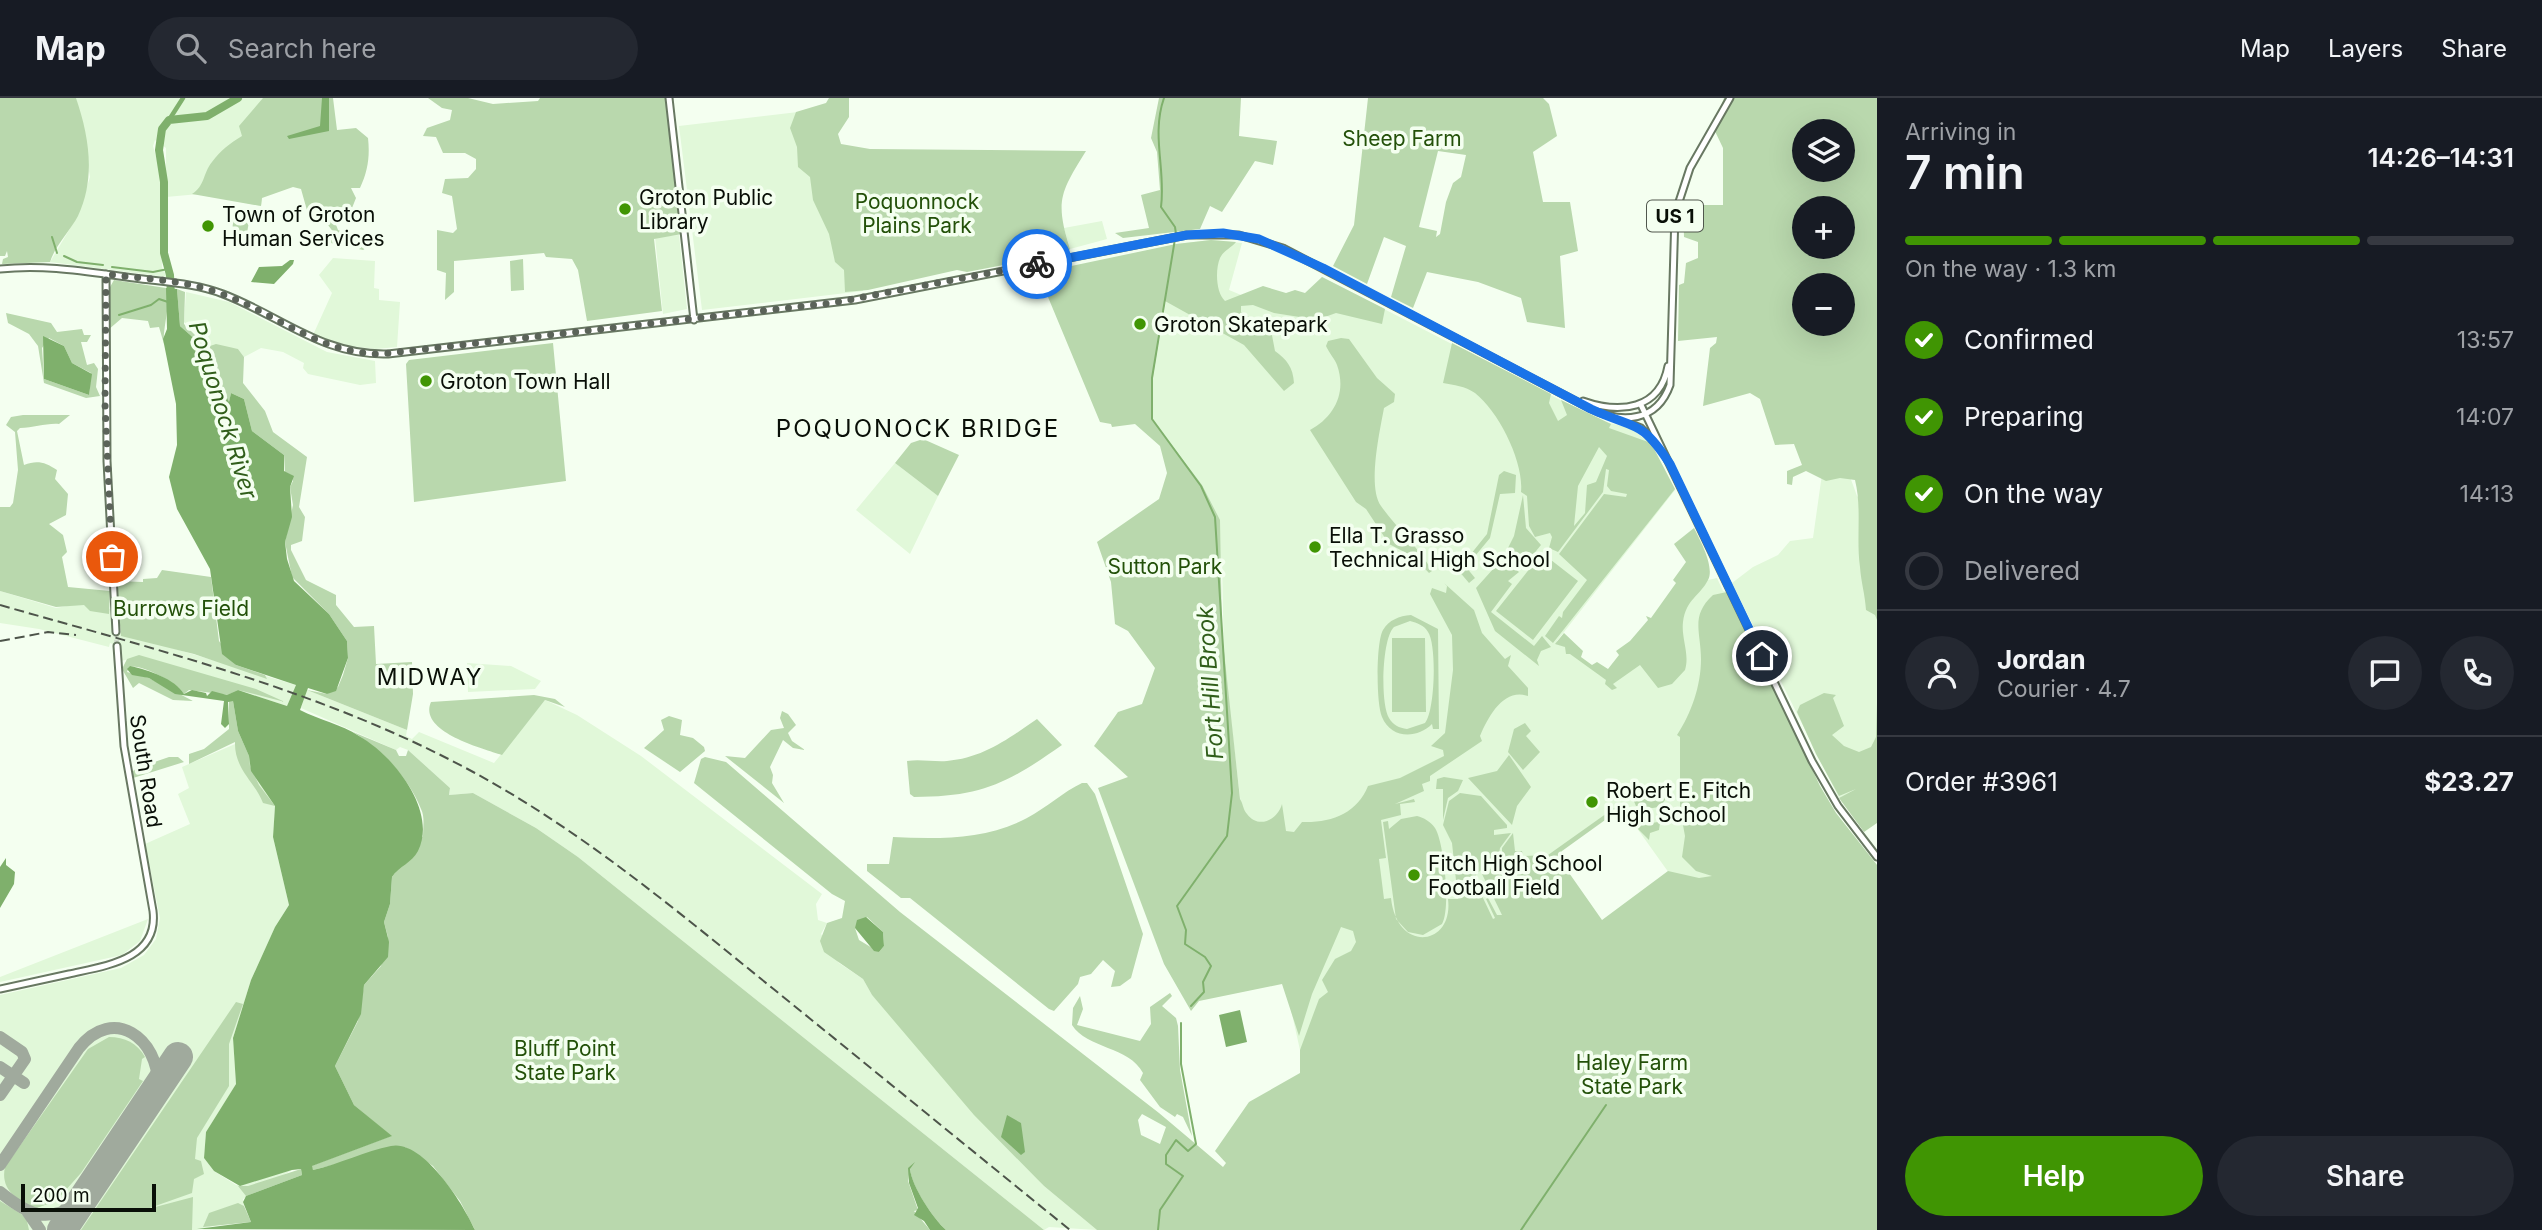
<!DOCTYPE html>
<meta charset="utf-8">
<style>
body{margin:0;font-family:Inter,sans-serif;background:#242831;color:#f1f3f6;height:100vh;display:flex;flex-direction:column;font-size:26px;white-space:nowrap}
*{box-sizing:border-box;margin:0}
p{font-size:23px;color:#9ea1a6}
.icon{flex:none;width:38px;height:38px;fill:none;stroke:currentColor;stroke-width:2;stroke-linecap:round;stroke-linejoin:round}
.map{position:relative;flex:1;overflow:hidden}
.sheet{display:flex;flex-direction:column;background:#171b24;width:665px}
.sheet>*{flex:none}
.controls{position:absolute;left:1792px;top:21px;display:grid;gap:14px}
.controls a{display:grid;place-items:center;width:63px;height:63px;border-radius:50%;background:#171b24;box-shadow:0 7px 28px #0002;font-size:35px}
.scale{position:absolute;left:21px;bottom:18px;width:135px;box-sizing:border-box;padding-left:7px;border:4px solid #090f07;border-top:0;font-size:19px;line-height:24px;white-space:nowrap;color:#090f07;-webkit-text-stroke:5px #f4fff0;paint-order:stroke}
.pin{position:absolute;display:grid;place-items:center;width:60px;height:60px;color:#fff;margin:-30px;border:4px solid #fff;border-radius:50%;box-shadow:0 2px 7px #0007}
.courier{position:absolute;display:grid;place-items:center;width:70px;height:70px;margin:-35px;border:5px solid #1a73e8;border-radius:50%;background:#fff;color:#222;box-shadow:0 2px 9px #0007}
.summary em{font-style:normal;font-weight:600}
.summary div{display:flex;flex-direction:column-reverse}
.summary{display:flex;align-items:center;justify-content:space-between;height:119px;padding:0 28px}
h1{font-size:46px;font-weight:600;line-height:52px}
.bar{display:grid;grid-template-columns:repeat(4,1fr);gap:10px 7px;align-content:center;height:84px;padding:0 28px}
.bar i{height:9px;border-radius:5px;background:#363941}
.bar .on{background:#409503}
.bar p{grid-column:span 4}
.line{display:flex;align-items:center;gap:18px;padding:0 28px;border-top:2px solid #363941}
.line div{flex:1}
.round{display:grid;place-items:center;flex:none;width:74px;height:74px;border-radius:37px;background:#242831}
ol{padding:0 28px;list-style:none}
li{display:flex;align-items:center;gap:21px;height:77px}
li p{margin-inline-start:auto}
li .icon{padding:7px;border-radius:50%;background:#409503;color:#fff;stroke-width:4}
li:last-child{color:#9ea1a6}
li i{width:38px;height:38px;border:4px solid #363941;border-radius:50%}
.button{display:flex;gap:14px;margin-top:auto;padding:14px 28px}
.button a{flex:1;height:80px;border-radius:42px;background:#409503;color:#fff;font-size:28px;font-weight:600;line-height:80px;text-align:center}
.button a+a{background:#242831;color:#f1f3f6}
header{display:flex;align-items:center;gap:42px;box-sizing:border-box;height:98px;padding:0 35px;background:#171b24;border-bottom:2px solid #363941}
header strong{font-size:33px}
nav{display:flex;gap:38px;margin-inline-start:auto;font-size:24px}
.search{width:490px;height:63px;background:#242831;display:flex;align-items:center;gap:18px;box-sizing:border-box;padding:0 24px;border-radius:38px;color:#9ea1a6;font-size:26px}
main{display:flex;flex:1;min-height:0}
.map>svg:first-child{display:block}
.built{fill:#e1f8d9}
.green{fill:#b9d8ad;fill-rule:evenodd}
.water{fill:#7fb06c}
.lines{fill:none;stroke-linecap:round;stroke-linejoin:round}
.stream{stroke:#7fb06c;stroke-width:2}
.canal{stroke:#7fb06c;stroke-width:4.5}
.river{stroke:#7fb06c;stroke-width:8}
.taxiway{stroke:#a0aa9d;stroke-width:12}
.runway{stroke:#a0aa9d;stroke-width:30}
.major-tunnel{stroke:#d1dbcd;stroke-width:5;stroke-dasharray:5 2.5;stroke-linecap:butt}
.major-casing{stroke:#687862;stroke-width:9}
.major{stroke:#fff;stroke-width:5}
.rail{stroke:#4d544a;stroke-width:2;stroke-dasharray:10 5;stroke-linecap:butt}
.done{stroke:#5b6359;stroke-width:7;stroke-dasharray:0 12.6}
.route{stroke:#1a73e8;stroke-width:9}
.poi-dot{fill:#409503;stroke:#f4fff0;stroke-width:2.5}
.labels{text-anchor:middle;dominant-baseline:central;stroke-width:7;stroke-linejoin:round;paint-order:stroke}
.shield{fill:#f4fff0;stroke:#50574d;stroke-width:2}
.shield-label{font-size:19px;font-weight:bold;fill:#090f07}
.park-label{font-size:21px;fill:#235109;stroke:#f4fff0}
.poi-label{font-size:21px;fill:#090f07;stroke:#f4fff0;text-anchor:start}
.street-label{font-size:21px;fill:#090f07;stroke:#f4fff0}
.water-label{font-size:23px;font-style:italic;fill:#305e1a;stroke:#f4fff0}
.neighbourhood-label{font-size:23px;letter-spacing:2px;fill:#090f07;stroke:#f4fff0}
.quarter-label{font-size:24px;letter-spacing:2px;fill:#090f07;stroke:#f4fff0}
</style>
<header>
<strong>Map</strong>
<div class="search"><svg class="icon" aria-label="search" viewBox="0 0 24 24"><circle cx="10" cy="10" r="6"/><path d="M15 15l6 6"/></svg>Search here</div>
<nav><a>Map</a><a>Layers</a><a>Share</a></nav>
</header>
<main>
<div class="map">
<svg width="1877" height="1132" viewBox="0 0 1877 1132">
<rect width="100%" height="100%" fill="#f4fff0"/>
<path class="built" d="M 76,0 L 333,0 L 267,66 L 261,108 L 199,96 L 166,99 L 166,50 L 155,42 L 153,48 L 160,73 L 162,169 L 167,179 L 50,164 L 78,117 L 90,79 Z
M 832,10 L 863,193 L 702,212 L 679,28 Z
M 1102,123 L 1107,141 L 1070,151 L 1064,130 Z
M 679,137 L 687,211 L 663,216 L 655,139 Z
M 1211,142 L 1242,145 L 1229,192 L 1263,206 L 1304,214 L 1322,179 L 1601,323 L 1630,330 L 1649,344 L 1675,392 L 1557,543 L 1611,582 L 1705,453 L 1708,482 L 1717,480 L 1723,493 L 1727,494 L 1820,688 L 1836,715 L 1877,767 L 1674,782 L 1629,719 L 1618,710 L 1554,757 L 1592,808 L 1300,952 L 1285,885 L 1244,733 L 1224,563 L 1222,463 L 1170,347 L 1152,321 L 1153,279 L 1176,146 Z
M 333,160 L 375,163 L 374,190 L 379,191 L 379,202 L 400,204 L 397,249 L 376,251 L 350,248 L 313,237 L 332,195 L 319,177 Z
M 186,194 L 229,204 L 327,254 L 375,263 L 376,285 L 360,287 L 308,276 L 303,270 L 304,265 L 283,254 L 261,250 L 244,259 L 238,251 L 209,248 L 184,224 Z
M 895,365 L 938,398 L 910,456 L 856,412 Z
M 1823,369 L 1849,376 L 1857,398 L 1877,415 L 1877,682 L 1839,700 L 1732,485 L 1753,469 L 1778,457 L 1790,443 L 1813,440 Z
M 0,493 L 56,510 L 78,506 L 111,511 L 112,532 L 296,587 L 287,608 L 137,559 L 121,563 L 120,549 L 110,545 L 109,549 L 39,531 L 0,525 Z
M 467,565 L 511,568 L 541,583 L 535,591 L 468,594 Z
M 307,592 L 407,632 L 406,638 L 412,641 L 419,634 L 494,665 L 545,602 L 577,617 L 641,658 L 822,796 L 816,806 L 818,822 L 827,825 L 821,836 L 839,865 L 863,881 L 872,897 L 1044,1088 L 1097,1132 L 1049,1129 L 1044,1132 L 578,759 L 536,730 L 473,695 L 449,697 L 450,690 L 408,652 L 400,649 L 396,652 L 301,610 Z
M 242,643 L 275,708 L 273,739 L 289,807 L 275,829 L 251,882 L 233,940 L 236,986 L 206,1034 L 204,1060 L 214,1073 L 236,1087 L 292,1072 L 243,1101 L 244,1108 L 218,1127 L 197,1132 L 0,1132 L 0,897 L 121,870 L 144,857 L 156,841 L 160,820 L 145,746 L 190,726 L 178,696 L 189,690 L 182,669 Z
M 148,821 L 140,843 L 122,857 L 0,884 L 0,879 Z"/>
<path class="green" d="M 0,0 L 76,0 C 89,38 96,80 78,118 C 70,133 55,148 50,164 L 2,166 L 3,161 L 8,159 L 7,153 L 5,158 L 0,158 Z
M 263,0 L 333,0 L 337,32 L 356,30 L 368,40 C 370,58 368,73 360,90 L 351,90 L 356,100 L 352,110 L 333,109 L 330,119 L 347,118 L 345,125 L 335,124 L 338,132 L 361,142 L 368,149 L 363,152 L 331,145 L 330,139 L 334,135 L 319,115 L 308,116 L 301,91 L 293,89 L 262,100 L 261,108 L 192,96 C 205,88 203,75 212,64 C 220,53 230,45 242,38 L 239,28 Z
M 428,0 L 468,0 L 493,6 L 538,3 L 540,0 L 669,0 L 682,136 L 654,141 L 662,213 L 587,223 L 578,172 L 572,161 L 546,159 L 544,155 L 454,163 L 454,194 L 445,202 L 446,175 L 437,172 L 437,132 L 453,135 L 457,131 L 452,98 L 442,95 L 445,81 L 468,80 L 476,71 L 476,61 L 465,55 L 443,55 L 436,39 L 423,38 L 427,30 L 450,22 L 452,12 L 442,10 Z
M 829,0 L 849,0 L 849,19 L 838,36 L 841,46 L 870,51 L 1086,53 C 1060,95 1055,103 1070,151 L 1067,155 L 967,174 L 957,172 L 868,192 L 845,194 L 844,172 L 835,164 L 829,136 L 813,102 L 810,79 L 798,69 L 797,49 L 790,30 L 796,14 L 826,5 Z
M 1159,0 L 1241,0 L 1239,38 L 1277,43 L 1273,67 L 1255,63 L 1222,114 L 1210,108 L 1200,131 L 1123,140 L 1115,135 L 1149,130 L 1141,97 L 1160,92 L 1157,54 L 1151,40 Z
M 1368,0 L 1543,0 L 1549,6 L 1557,38 L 1533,54 L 1543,104 L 1570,104 L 1578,153 L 1560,158 L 1565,230 L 1527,224 L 1521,200 L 1478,184 L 1427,174 L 1413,210 L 1391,199 L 1406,148 L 1384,139 L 1367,186 L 1333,168 L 1354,127 ZM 1438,53 L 1466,57 L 1461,79 L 1453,85 L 1446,104 L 1440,136 L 1436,139 L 1437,133 L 1419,129 Z
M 1724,0 L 1877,0 L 1877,522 L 1875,517 L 1866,512 C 1865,496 1861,484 1860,469 C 1856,440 1862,410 1855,382 L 1840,380 L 1826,383 L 1806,373 L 1793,379 L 1792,387 L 1787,386 L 1787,373 L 1802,367 L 1794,346 L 1775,347 L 1760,301 L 1750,295 L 1703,308 L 1710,250 L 1716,245 L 1717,239 L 1678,243 L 1679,187 L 1684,185 L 1686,165 L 1698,160 L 1698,144 L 1684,139 L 1683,107 L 1723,107 L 1723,50 L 1713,29 ZM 1804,33 L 1843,33 L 1843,72 L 1804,72 ZM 1804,110 L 1843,110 L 1843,149 L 1804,149 ZM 1804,187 L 1843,187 L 1843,226 L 1804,226 Z
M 232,111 L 251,112 L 247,135 L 233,135 Z
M 1211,142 L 1236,144 C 1231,150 1223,153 1220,160 C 1215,172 1216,195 1225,203 L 1263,188 L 1286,195 L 1295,192 L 1305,195 L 1322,179 L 1385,211 L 1382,226 L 1336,215 L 1322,220 L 1306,220 L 1274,215 L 1253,207 L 1241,208 L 1241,214 L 1271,232 L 1275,253 C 1287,262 1293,269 1294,285 L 1284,293 L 1244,247 L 1165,203 L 1153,279 L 1152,321 L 1202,387 L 1220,422 L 1222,535 L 1240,701 C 1243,705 1243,712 1247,716 C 1259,732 1278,721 1282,706 L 1286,733 L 1294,734 L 1302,724 C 1332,725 1357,715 1368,688 L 1400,680 L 1444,658 L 1443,652 L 1431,648 L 1445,635 L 1453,572 L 1452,537 L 1430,496 L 1432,490 L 1446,495 L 1447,488 L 1444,485 L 1474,512 L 1482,535 L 1505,561 L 1511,557 L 1508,568 L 1528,590 L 1528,598 C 1504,590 1489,617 1480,638 L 1482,643 L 1430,678 L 1430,683 L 1422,686 L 1424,693 L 1395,706 L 1414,701 L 1415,704 L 1400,706 L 1401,717 L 1381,722 L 1386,760 L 1379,761 L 1384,801 L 1391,800 C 1397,856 1454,848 1448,801 L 1458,801 L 1452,745 L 1443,727 L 1449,703 L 1460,695 L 1481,698 L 1507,727 L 1507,730 L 1494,732 L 1494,737 L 1511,735 L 1500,750 L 1498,761 L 1477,775 L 1474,781 L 1493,821 L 1495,820 L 1486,801 L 1488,800 L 1497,817 L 1502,817 L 1482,776 L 1502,764 L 1502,750 L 1513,735 L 1515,753 L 1522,753 L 1523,758 L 1548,757 L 1617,708 L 1644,721 L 1644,725 C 1656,726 1663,723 1672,716 L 1671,712 L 1674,713 L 1677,709 L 1679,712 L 1660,725 L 1659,732 L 1650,735 L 1649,742 L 1619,712 L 1562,753 L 1560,762 L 1602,822 L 1668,773 L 1699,780 L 1712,778 L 1696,773 L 1682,759 L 1685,738 L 1680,711 L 1680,639 L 1677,637 C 1691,616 1701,588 1701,561 C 1701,534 1690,518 1713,497 L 1727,494 L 1820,688 L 1836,715 L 1877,767 L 1877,1132 L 1097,1132 L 1044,1088 L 974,1017 L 872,897 L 863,881 L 824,854 L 820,843 L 827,825 L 842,820 L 845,803 L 832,796 L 694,685 L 701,661 L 705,659 L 726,664 L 900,814 L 1159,1015 L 1223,1069 L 1226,1065 L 1215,1053 L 1249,1004 L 1300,975 L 1300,952 L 1319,901 L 1328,894 L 1322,882 L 1335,861 L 1351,853 L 1356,844 L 1353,833 L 1341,829 L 1312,896 L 1299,938 L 1282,886 L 1199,903 L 1191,913 L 1164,866 L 1098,690 L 1128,679 L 1094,648 L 1118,614 L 1142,606 L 1155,570 L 1128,533 L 1115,526 L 1111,484 L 1097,444 L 1159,401 L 1167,375 L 1160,348 L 1135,326 L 1112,329 L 1111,326 L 1100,324 L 1038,175 L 1176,146 ZM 867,819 L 883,834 L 884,848 L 879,854 L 859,842 L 855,830 ZM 1142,1016 L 1166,1029 L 1160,1046 L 1141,1037 L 1138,1022 Z
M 523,161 L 524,192 L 511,193 L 510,163 Z
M 114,182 L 166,190 C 172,203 162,231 164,246 L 159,229 L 150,230 L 148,223 L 122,220 L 108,232 L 110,189 Z
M 177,191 L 185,194 L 184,226 L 207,249 L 216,246 L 238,251 L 244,259 L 243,285 L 265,313 L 273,334 L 307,359 L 299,409 L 305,419 L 302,443 L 291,447 L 291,452 L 306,482 L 336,497 L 336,507 L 354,529 L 374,528 L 376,566 L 412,564 L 413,596 L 407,632 L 307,592 L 327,596 L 338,589 L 343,577 L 348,560 L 347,543 L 329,516 L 292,479 L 285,444 L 293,407 L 290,389 L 293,383 L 291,377 L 285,374 L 284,357 L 252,333 L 244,301 L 231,295 L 229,305 L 224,294 L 211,286 L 197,243 L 180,228 Z
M 6,215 L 51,225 L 57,234 L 82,231 L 84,237 L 91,237 L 87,244 L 81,244 L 87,267 L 94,265 L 98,271 L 96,289 L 100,298 L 86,300 L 44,285 L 38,248 L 29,236 L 8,225 ZM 49,240 L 64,248 L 72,265 L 91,275 L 89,297 L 44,281 L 42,250 Z
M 1341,240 L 1349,241 L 1377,280 L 1395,296 L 1394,304 L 1384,310 C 1380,332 1367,389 1381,408 C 1397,431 1419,449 1432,473 L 1429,475 L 1414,459 L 1389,446 L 1366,411 L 1356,404 L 1310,332 C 1334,319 1347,295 1337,267 C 1335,261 1329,255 1326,248 L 1328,243 Z
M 553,245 L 566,383 L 414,404 L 406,266 L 409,262 Z
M 1452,245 L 1551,296 L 1549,305 L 1558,323 L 1567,317 L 1561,302 L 1611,326 L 1609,330 L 1651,345 L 1675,391 L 1553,545 L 1545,538 L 1559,518 L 1562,520 L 1563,514 L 1587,482 L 1559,456 L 1604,396 L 1626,399 L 1627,396 L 1611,393 L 1607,388 L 1609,372 L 1606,371 L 1603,394 L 1558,454 L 1549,450 L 1552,439 L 1550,435 L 1535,439 L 1529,428 L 1527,398 L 1521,394 C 1524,364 1499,314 1475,295 C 1465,288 1454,287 1443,285 ZM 1599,349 L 1607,358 L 1596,384 L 1587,387 L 1585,415 L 1574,428 L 1578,388 Z
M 23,317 L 70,317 L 59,326 C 46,325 34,330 20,330 L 17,333 L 24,367 C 37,362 45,364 57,372 L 55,381 L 68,396 L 66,417 L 49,426 L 63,437 L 67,454 L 62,459 L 68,489 L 110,493 L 109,516 L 90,513 L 84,507 L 56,509 L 0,493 L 0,409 L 10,409 L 13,405 L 18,372 L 15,334 L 6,327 L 11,319 Z
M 923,341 L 959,357 L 938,398 L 895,365 L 911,345 Z
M 1504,373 L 1516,377 L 1515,395 L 1500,396 L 1490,440 L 1466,469 L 1475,480 L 1469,485 L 1458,472 L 1487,436 L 1499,377 Z
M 1523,397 L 1526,430 L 1541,447 L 1521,471 L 1504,458 L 1514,438 Z
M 1694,430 C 1700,442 1715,469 1708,482 C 1700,498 1686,501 1683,524 C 1681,540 1690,556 1685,572 L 1672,586 L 1658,590 L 1640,567 L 1613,586 L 1617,590 L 1612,592 L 1605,586 L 1606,582 L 1570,556 L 1566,556 L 1565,549 L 1555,546 L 1564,535 L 1583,553 L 1581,559 L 1592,567 L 1597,564 L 1608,571 L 1619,557 L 1616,553 L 1630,543 L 1648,522 L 1646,518 L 1651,520 L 1676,485 L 1673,482 L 1686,464 L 1674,446 Z
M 1542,455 L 1578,483 L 1533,542 L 1496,513 Z
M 1503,460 L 1519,474 L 1508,483 L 1512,486 L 1491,514 L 1534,548 L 1542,538 L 1551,549 L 1541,553 L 1537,562 L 1539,568 L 1495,533 L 1476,490 Z
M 162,472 L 211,479 L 219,543 L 236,567 L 265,577 L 267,581 L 194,556 L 121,538 L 116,483 L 143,484 L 143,481 L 157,480 Z
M 1411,517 L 1438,531 L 1439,631 L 1433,631 L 1432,626 C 1417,641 1391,641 1382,619 C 1376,606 1376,544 1383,532 C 1389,522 1399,518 1411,517 ZM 1410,523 C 1417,525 1424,527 1428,534 C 1437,547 1435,613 1425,625 L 1407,631 C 1399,630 1393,627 1389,620 C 1380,605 1382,540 1394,529 Z
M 1392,540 L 1425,540 L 1426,614 L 1392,614 Z
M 139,557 L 256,591 L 285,604 L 238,592 L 228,597 L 189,592 L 184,596 C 178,586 141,565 129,569 L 127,574 L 149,580 L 193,603 L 173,602 L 139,585 L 133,590 L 122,571 L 127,561 Z
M 1824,595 L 1836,597 L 1833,600 L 1844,628 L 1832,637 L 1844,648 L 1859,654 L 1871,649 L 1876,639 L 1877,605 L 1877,725 L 1864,734 L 1839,700 L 1856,691 L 1839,698 L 1816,656 L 1797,614 L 1800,607 Z
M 534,597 L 555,601 L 565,609 L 545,602 L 502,657 C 480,650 418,633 431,604 Z
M 229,601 L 233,603 L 238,633 L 249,658 L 250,668 L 259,687 L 275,708 L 263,705 C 255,684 234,671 235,644 L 189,666 L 189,656 L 204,651 L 229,631 Z
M 782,613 L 788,616 L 796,627 L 788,635 L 792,643 L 805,652 L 793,650 L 783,642 L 770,669 L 773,677 L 772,685 L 784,705 L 725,658 L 745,660 L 771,632 L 784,630 L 780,620 Z
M 669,618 L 682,622 L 680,637 L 693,640 L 704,649 L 705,653 L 680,674 L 644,650 L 664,632 L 661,622 Z
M 1037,621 L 1062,647 C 1008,685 982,699 914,699 L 910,696 L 907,663 C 920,661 934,664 947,663 C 983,660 1008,641 1037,621 Z
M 1525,625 L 1531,633 L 1526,638 L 1540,654 L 1523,672 L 1508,654 L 1514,631 Z
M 353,634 L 396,652 L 399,658 L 406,658 L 408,652 L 450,690 L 449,697 L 473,695 L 536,730 L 578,759 L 1044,1132 L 946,1132 C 933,1120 910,1087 910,1069 L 908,1083 L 918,1112 L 914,1113 L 930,1132 L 475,1132 L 460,1103 L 433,1068 L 405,1049 L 313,1072 L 311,1068 L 391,1038 L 354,1007 L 335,968 L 358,923 L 364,887 L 381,868 L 388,839 L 384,824 L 390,806 L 392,779 L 423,738 C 423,729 425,719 421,711 C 409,680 381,651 353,634 Z
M 1509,657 L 1531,689 L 1517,708 L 1512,727 L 1468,680 L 1497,673 Z
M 169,659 L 178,659 L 184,664 L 133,680 L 133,673 L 137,670 Z
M 1444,679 L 1463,682 L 1458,693 L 1448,700 L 1443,722 L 1443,691 L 1436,691 L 1437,681 Z
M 1082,685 L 1087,685 L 1095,696 L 1143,836 L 1131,880 L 1120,888 L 1111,889 L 1115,873 L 1103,862 L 1091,876 L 1080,879 L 1078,886 L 1054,913 L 1049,911 L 910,800 L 901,800 L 867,773 L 867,766 L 889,766 L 893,739 C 938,741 986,742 1027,720 C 1046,710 1063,694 1082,685 Z
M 1621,696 L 1665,698 L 1665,702 C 1656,716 1647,707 1636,708 L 1633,701 L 1621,701 Z
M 1417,718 C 1424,720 1430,723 1435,730 C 1444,744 1451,811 1442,826 L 1423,837 L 1408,834 L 1396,821 L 1383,724 L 1388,723 L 1389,731 L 1401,721 Z
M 1170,895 L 1172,898 L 1162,908 L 1176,920 L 1178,928 L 1180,972 L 1192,1038 L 1183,1019 L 1177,1016 L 1175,1019 L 1160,1009 L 1140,982 L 1143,975 C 1129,948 1087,951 1072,927 L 1073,910 L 1080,898 L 1083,911 L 1077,927 L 1140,943 L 1151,926 L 1150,909 Z
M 236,904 L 243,906 L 229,946 L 229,988 L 197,1040 L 195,1061 L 201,1063 L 204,1076 L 194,1081 L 192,1095 L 144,1112 L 193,1099 L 192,1132 L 81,1132 Z
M 109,939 C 125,939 137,945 145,959 L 142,961 L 139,981 L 143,983 L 81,1075 L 56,1103 L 34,1111 C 17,1101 0,1092 5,1069 L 88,951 Z
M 301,1071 L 302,1077 L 246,1098 L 238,1088 L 248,1088 Z
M 0,1103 L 26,1119 L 29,1132 L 0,1132 Z
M 238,1105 L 244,1108 L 251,1124 L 203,1129 L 209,1115 Z"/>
<path class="water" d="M 322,0 L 329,0 L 329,33 L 289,41 L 287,38 L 320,28 Z
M 290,162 L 294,162 L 293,166 L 274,186 L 251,184 L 259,169 L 282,168 Z
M 166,190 L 177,191 L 180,228 L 197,243 L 211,286 L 224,294 L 229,304 L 231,295 L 244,301 L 252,333 L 284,357 L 284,373 L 294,378 L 290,389 L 292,419 L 285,444 L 287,461 L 294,483 L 329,516 L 347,543 L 348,560 L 336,593 L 327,596 L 308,590 L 300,612 C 319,622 341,626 359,638 C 393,657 438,713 418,753 C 412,765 399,768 392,779 L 390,806 L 384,824 L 389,844 L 388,859 L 364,887 L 361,916 L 335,968 L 354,1007 L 392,1038 L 312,1068 L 313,1072 C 340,1066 365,1053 391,1048 C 423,1041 464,1107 475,1132 L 197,1131 L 251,1124 L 243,1104 L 246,1098 L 302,1077 L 301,1071 L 292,1072 L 240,1088 L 214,1073 L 204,1060 L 206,1034 L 236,986 L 233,940 L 251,882 L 275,829 L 289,807 L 273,739 L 275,708 L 251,673 L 249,658 L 238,633 L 233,603 L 228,604 L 229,626 L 225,630 L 221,626 L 224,603 L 175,596 L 149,580 L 132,577 L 127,571 L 130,568 C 149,572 175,581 184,596 L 192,592 L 206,595 L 207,598 L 212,593 L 227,597 L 238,592 L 287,608 L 296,587 L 236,567 L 222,556 L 210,471 L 177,411 L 169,379 L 177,347 L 176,306 L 163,241 L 167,231 Z
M 43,238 L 64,248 L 72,265 L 92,276 L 89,297 L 44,281 Z
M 6,760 L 6,767 L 15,774 L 14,786 L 0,810 L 0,769 Z
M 866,819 L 883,834 L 884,848 L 879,854 L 874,853 L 855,830 L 857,822 Z
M 1240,912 L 1247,944 L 1226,949 L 1219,917 Z
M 1007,1017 L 1021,1025 L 1025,1054 L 1021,1057 L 1001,1039 Z
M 915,1064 L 910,1071 C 912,1089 933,1120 946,1132 L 930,1132 L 924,1123 L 914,1117 L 918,1110 L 909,1085 L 908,1070 Z"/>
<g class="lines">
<path class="stream" d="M 1164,0 C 1151,37 1166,72 1161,109 L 1175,129 L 1176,136
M 52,139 L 57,155
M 1175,141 L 1152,280 L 1152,321 L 1201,388 L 1215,419 L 1232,695 L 1227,738 L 1177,808 L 1186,832 L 1185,846 L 1205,859 L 1211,868 L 1203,884 L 1204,894 L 1191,908
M 64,158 L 77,164 L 103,167
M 112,169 L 153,174 L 168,171
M 119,217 L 151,207 L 159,201 L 168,204
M 1158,1132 L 1160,1112 L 1183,1078 L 1166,1066 L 1166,1057 L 1176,1042 L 1188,1053 L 1196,1046 L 1181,966 L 1181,925
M 1521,1132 L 1606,1007"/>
<path class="canal" d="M 169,22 L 183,0"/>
<path class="river" d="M 171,198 L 170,177 L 164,155 L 164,84 L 159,52 L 162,31 L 169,22 L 207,18 L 238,0"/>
<path class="taxiway" d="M 0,939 L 22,954 L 25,961 L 0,997
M 0,969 L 24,985
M 0,1067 L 79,950 C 113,907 159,940 158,988
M 0,1094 C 28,1117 45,1125 78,1107
M 27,1113 L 40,1132"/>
<path class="runway" d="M 62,1132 L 178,959"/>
<path class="major-tunnel" d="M 116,534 L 117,548"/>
<defs>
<path id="major" d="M 669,0 L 694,222
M 0,171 C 46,166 88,174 134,180 C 163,184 195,185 223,196 C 281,218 323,258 388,256 L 855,202 L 1187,137 L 1239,137 L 1283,150 L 1591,311 C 1622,326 1657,324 1670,287 L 1675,116 L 1690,70 L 1730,0
M 106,176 L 107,363 L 116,534
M 1583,303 C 1620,316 1660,312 1668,268
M 1641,307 L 1812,663 L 1838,708 L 1877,759
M 1623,323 L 1641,330 L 1657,347
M 0,891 C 23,886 46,881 69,876 C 104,868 159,862 153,813 L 124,648 L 117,548"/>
</defs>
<use href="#major" class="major-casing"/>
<use href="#major" class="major"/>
<path class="rail" d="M 0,507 C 161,553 327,594 475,675 C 583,734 676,812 771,889 C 871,970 970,1051 1070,1132
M 0,543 L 48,534 L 76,537"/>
</g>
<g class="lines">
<path class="done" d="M 112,459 L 105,306 L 106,176 C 144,181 187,182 222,196 C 277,216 320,256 381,256 L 832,205 L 1037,166"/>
<path class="route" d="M 1037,166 L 1187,137 L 1223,135 L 1259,141 L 1323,170 L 1591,311 C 1636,332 1640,320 1670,366 L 1762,558"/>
</g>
<g class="poi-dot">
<circle cx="625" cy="111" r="7"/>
<circle cx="208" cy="128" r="7"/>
<circle cx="1140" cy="226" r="7"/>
<circle cx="426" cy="283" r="7"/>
<circle cx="1315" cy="449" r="7"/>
<circle cx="1592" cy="704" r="7"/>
<circle cx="1414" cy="777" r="7"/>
</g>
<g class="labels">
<rect class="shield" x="1647" y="102.5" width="56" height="31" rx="5"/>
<g class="shield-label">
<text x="1675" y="118">US 1</text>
</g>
<g class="park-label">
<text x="1402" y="40">Sheep Farm</text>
<text x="917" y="103">Poquonnock<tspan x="917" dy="24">Plains Park</tspan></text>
<text x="1165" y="468">Sutton Park</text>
<text x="181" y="510">Burrows Field</text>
<text x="565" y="950">Bluff Point<tspan x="565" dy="24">State Park</tspan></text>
<text x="1632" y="964">Haley Farm<tspan x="1632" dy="24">State Park</tspan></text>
</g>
<g class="poi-label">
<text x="639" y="99">Groton Public<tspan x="639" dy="24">Library</tspan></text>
<text x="222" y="116">Town of Groton<tspan x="222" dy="24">Human Services</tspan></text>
<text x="1154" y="226">Groton Skatepark</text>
<text x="440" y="283">Groton Town Hall</text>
<text x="1329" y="437">Ella T. Grasso<tspan x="1329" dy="24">Technical High School</tspan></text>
<text x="1606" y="692">Robert E. Fitch<tspan x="1606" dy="24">High School</tspan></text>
<text x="1428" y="765">Fitch High School<tspan x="1428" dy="24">Football Field</tspan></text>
</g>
<g class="street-label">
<text transform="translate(146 673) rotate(81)">South Road</text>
</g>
<g class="water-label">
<text transform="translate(223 312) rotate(73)">Poquonock River</text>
<text transform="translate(1210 585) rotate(-94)">Fort Hill Brook</text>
</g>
<g class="neighbourhood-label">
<text x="430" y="579">MIDWAY</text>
</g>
<g class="quarter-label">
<text x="918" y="330">POQUONOCK BRIDGE</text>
</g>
</g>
</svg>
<div class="controls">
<a><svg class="icon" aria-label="layers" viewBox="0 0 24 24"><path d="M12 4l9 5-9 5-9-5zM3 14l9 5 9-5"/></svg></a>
<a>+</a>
<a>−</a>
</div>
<div class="scale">200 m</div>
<div class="pin" style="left:112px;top:459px;background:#ea580c"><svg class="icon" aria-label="bag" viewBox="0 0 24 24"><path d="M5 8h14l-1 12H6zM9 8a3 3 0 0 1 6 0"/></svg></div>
<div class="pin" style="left:1762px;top:558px;background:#1f2937"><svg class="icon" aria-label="home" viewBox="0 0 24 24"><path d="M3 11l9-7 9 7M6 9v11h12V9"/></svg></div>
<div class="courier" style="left:1037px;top:166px"><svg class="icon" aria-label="bike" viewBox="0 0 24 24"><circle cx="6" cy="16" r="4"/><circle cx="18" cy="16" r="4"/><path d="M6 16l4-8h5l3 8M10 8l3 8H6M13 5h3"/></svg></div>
</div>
<section class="sheet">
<div class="summary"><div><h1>7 min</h1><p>Arriving in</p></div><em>14:26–14:31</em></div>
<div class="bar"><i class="on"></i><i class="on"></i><i class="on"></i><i></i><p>On the way · 1.3 km</p></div>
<ol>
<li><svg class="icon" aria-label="check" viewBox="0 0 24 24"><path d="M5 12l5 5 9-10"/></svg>Confirmed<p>13:57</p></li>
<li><svg class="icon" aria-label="check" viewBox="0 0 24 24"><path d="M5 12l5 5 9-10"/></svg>Preparing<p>14:07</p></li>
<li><svg class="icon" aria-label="check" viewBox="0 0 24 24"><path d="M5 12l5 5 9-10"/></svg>On the way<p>14:13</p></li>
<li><i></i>Delivered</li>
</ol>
<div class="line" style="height:126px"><a class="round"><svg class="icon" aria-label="person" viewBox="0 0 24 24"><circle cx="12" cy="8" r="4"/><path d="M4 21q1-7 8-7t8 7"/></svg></a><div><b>Jordan</b><p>Courier · 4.7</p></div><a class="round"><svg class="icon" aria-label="chat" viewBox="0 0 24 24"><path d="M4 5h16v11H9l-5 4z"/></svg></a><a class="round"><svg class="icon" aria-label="phone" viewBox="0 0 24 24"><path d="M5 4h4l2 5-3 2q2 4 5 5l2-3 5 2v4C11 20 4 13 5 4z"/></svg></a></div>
<div class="line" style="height:91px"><div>Order #3961</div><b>$23.27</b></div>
<div class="button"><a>Help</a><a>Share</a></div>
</section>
</main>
